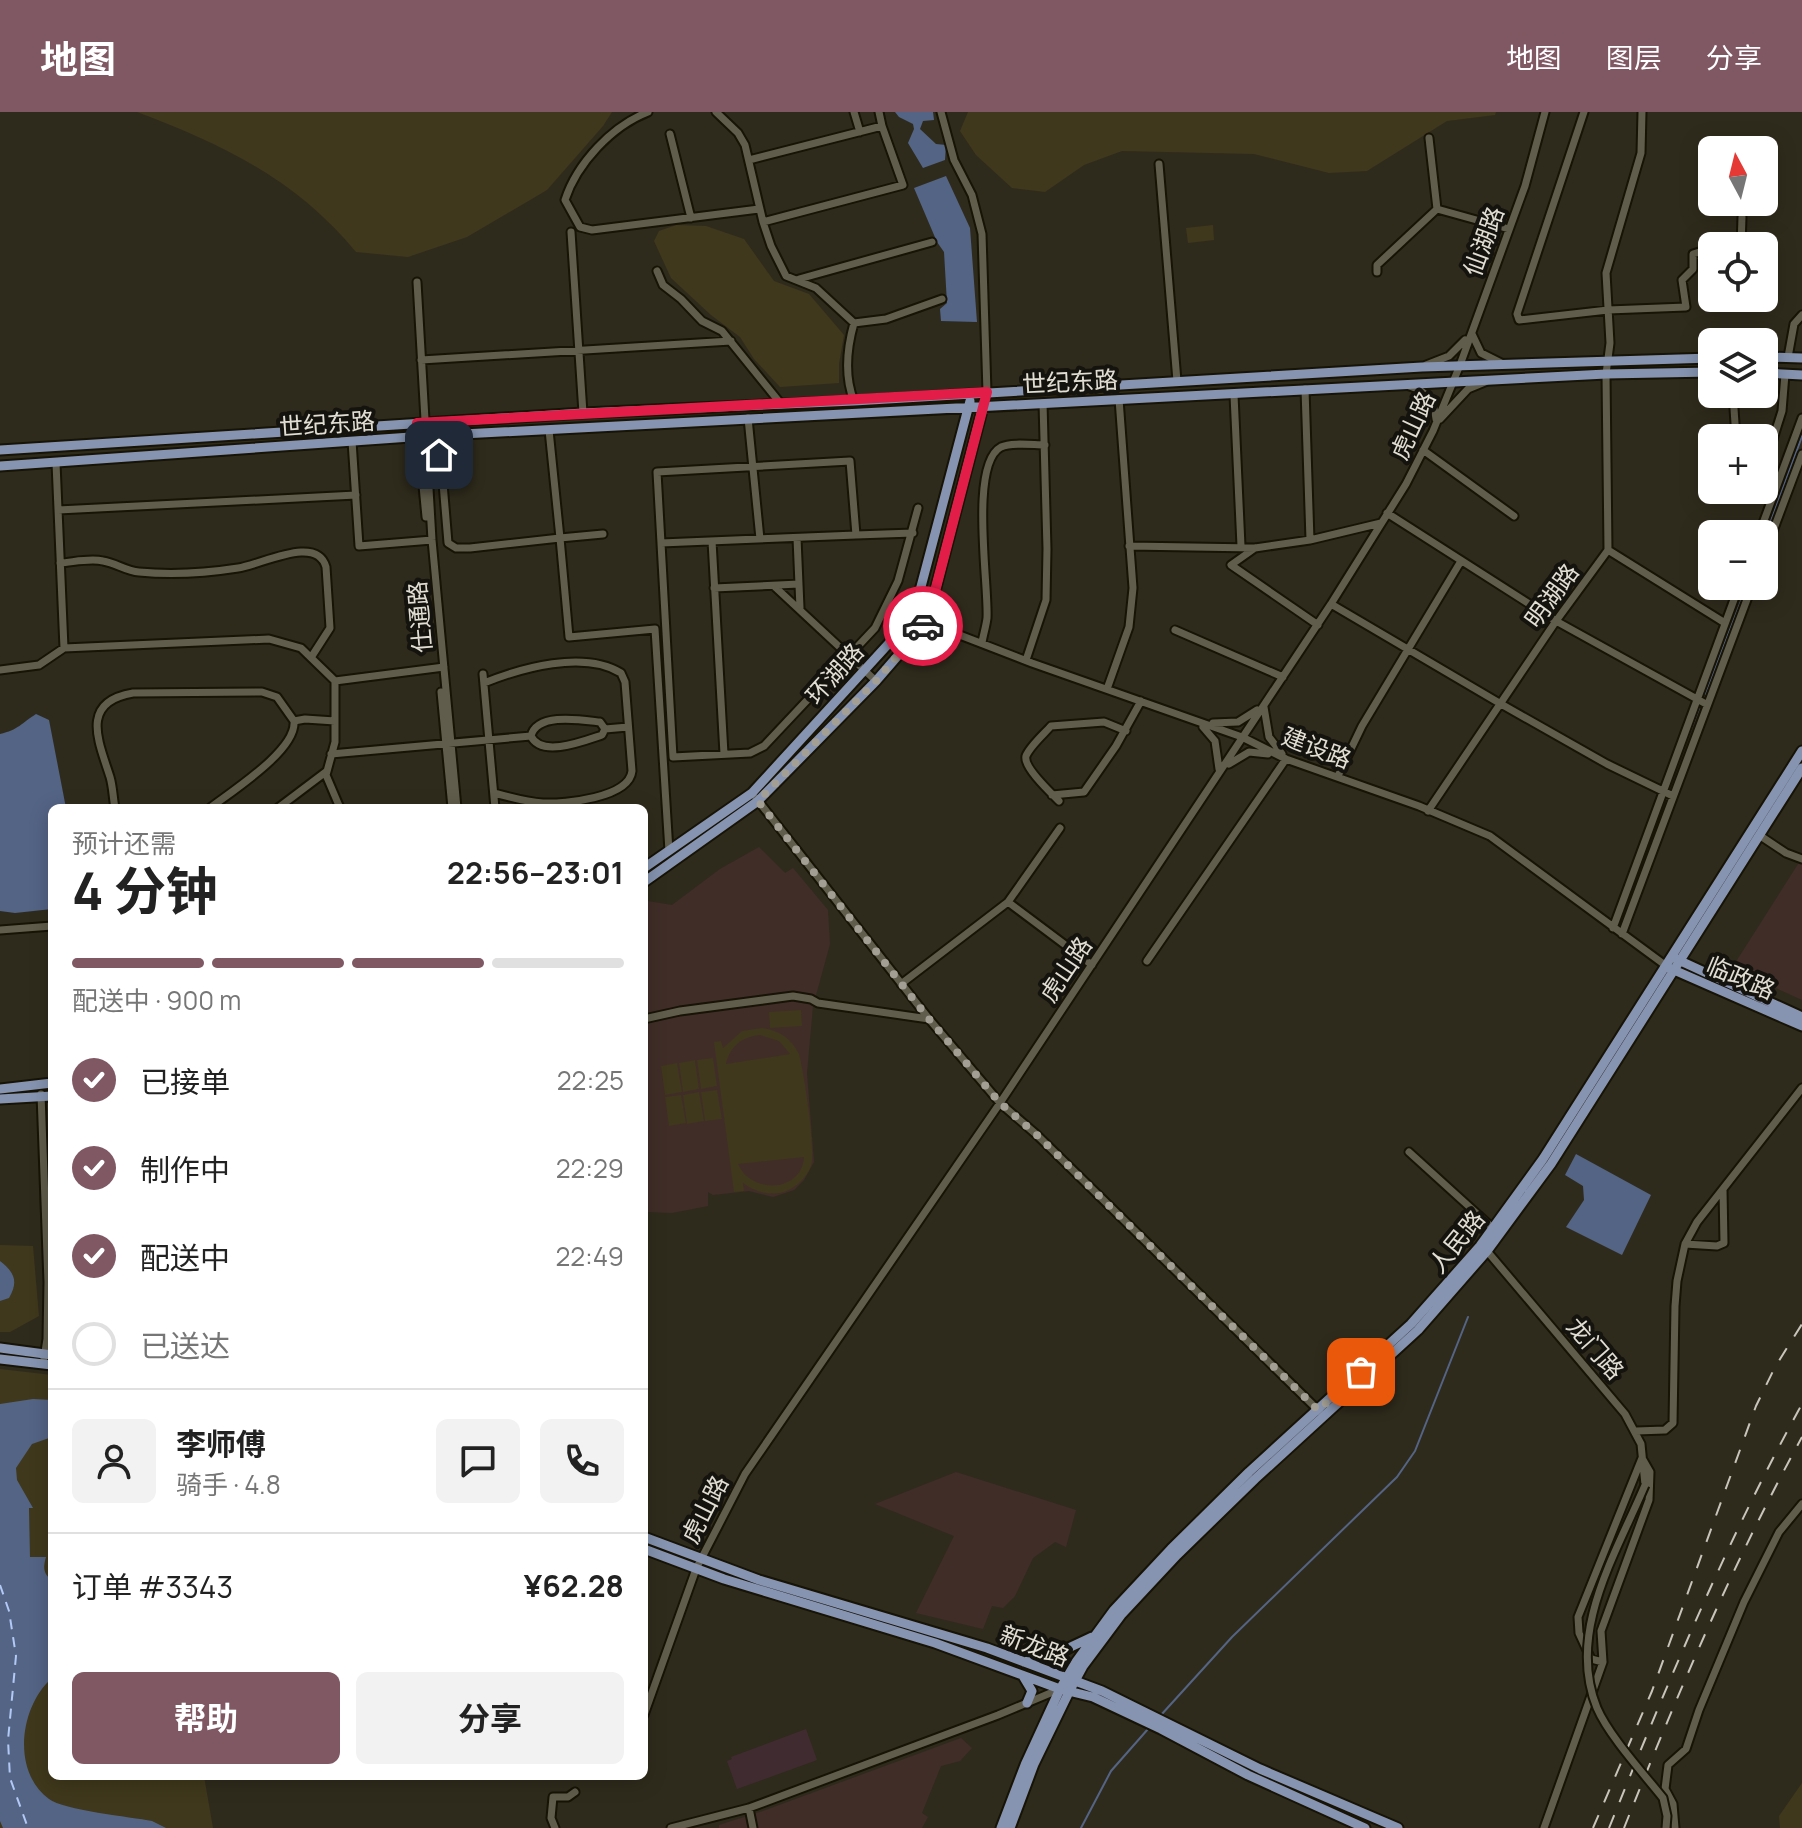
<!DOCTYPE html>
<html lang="zh">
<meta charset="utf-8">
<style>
body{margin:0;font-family:Manrope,"Noto Sans SC",sans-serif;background:#f2f2f2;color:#222;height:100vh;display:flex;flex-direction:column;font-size:30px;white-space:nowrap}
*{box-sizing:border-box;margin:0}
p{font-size:26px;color:#767676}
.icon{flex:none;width:44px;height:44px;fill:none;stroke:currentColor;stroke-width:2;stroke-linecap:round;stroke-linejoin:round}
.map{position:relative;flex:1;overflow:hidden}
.side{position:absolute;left:48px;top:692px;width:600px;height:976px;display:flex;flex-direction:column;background:#fff;border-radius:12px;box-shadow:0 4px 20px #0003}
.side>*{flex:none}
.needle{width:52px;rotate:353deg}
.controls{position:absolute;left:1698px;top:24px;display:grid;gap:16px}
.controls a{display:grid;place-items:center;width:80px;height:80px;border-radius:12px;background:#fff;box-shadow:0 4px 20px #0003;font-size:40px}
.pin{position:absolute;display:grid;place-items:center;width:68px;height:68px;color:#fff;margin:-34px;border-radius:16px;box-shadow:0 4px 12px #0006}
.courier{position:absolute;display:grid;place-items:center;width:80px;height:80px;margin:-40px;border:6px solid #e11d48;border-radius:50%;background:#fff;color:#222;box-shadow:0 2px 10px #0007}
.summary em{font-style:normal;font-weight:700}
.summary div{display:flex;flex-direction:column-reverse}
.summary{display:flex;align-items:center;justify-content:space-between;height:136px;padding:0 24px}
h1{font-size:52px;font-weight:700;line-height:60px}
.bar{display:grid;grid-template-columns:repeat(4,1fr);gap:12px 8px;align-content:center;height:96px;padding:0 24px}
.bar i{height:10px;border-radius:6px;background:#e0e0e0}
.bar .on{background:#7f5864}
.bar p{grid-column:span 4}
.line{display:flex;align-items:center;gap:20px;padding:0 24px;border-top:2px solid #e0e0e0}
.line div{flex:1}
.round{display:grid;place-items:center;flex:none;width:84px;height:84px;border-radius:12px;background:#f2f2f2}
ol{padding:0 24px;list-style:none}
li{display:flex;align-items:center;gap:24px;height:88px}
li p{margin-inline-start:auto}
li .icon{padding:8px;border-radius:50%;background:#7f5864;color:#fff;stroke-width:4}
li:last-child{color:#767676}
li i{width:44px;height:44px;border:4px solid #e0e0e0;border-radius:50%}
.primary-button{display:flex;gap:16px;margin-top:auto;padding:16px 24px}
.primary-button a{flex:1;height:92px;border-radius:12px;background:#7f5864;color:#fff;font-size:32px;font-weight:700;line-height:92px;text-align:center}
.primary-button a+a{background:#f2f2f2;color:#222}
header{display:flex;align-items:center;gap:48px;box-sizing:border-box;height:112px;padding:0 40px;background:#7f5864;color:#fff}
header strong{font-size:38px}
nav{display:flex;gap:44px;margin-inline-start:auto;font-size:28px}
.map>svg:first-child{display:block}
.commercial{fill:#402c30}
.education{fill:#402d28}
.green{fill:#3f381c;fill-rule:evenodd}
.water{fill:#546485}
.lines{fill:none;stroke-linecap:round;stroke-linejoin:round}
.stream{stroke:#546485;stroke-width:2}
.ferry{stroke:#b2c9f6;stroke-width:2;stroke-dasharray:10 8;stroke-linecap:butt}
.minor-casing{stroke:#171305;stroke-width:11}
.major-casing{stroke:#171305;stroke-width:13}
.minor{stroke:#615d4c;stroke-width:7}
.major{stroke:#8694b1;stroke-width:9}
.rail{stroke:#c9c5bb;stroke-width:2;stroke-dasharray:14 14;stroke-linecap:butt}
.minor-bridge-casing{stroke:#171305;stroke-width:11;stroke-linecap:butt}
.minor-bridge{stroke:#615d4c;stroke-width:7}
.done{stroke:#a39f94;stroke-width:8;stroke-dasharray:0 14.4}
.route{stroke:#e11d48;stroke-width:10}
.labels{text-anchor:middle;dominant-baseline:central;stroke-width:8;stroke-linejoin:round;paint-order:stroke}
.street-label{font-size:24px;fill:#e1ded4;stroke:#15130d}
</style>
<header>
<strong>地图</strong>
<nav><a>地图</a><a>图层</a><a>分享</a></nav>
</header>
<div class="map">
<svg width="1802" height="1716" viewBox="0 0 1802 1716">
<rect width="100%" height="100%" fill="#2f2b1c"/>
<path class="commercial" d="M 806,1617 L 817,1648 L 737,1677 L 727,1649 L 732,1647 L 731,1645 Z"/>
<path class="education" d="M 759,735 L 785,761 L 793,756 L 828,798 L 830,832 L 813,894 L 807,961 L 814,1050 L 804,1068 L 794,1078 L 773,1085 L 749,1079 L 713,1083 L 708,1080 L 708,1094 L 672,1101 L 644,1100 L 644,792 L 648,789 L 672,793 L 720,757 Z
M 1800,749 L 1802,749 L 1802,888 L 1732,856 Z
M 956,1360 L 1076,1398 L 1066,1435 L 1055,1430 L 1033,1446 L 1015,1484 L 1003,1496 L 992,1494 L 983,1517 L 916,1501 L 954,1424 L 875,1392 Z
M 961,1626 L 972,1636 L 960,1649 L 941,1654 L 922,1701 L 928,1705 L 922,1716 L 719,1716 L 719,1713 L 763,1699 Z"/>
<path class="green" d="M 137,0 L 612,0 L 603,14 L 547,78 L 467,125 L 408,145 L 356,140 C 296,67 222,32 137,0 Z
M 968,0 L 1496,0 L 1495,3 L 1447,9 L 1367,59 L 1329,61 L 1254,42 L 1122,39 L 1084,53 L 1045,80 L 1012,76 L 976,43 L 960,19 Z
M 676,113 L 706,114 L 744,127 L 774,169 L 809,182 L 844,223 L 839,252 L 839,271 L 780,275 L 754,247 L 740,225 L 711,203 L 671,166 L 654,129 L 659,119 Z
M 1213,113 L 1214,128 L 1188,131 L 1186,116 Z
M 801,898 L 802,914 L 770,916 L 769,900 Z
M 762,916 C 779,918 791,926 799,942 C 804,960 816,1038 811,1054 C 807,1065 796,1076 784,1080 C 770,1084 754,1080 743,1071 L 744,1079 L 734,1080 L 714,930 L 721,929 L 723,936 L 742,919 ZM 760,923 L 779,929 L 790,942 L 726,952 C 730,934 742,925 760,923 ZM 804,1045 C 802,1080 752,1083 738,1052 Z
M 713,946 L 717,974 L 701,977 L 697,948 Z
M 695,948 L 699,977 L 683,980 L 679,951 Z
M 677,951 L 682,980 L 665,983 L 661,954 Z
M 717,978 L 722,1007 L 705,1009 L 701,980 Z
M 699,980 L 704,1009 L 687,1012 L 683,983 Z
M 681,983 L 686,1011 L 669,1014 L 665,985 Z
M 0,1133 L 33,1134 L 39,1204 L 10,1220 L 0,1220 Z
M 0,1257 L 52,1263 L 52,1664 L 204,1664 L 213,1716 L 0,1716 Z
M 1802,1671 L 1802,1716 L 1780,1716 L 1779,1704 Z"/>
<path class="water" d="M 895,0 L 933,0 L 934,8 L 923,9 L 920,17 L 936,32 L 946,33 L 945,48 L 923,56 L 908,31 L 914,17 L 913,12 L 899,5 Z
M 946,64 L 970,116 L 977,210 L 941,209 L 940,197 L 947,191 L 944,140 L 937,130 L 914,76 Z
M 36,602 L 49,608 L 66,696 L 52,696 L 52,797 L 15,801 L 0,799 L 0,622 C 18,618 22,611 36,602 Z
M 1576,1042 L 1651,1083 L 1622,1143 L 1566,1115 L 1584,1088 L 1583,1074 L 1565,1063 Z
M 0,1149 C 14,1160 19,1169 9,1186 L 0,1189 Z
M 33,1287 L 52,1288 L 52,1325 L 32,1332 L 16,1356 L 17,1368 L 33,1396 L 29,1396 L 30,1445 L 46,1445 C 43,1456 43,1461 52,1469 L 52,1566 C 20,1594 11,1659 49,1687 C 63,1698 131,1705 152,1709 L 166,1716 L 3,1716 L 0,1709 L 0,1292 Z"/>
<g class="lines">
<path class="stream" d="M 1764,428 L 1802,324
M 1705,582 L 1747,474
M 1673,662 L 1700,594
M 1161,1603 L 1232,1525 L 1397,1365 L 1415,1339 L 1468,1205
M 1081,1716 L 1111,1659 L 1148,1617"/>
<path class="ferry" d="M 0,1473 L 9,1499 L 16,1544 L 8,1628 L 10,1666 L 28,1716"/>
<defs>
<path id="minor" d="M 648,0 C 612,14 577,51 565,88 L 580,115 L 592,118 L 759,97
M 716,0 L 738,21 L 745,33 L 763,110 L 771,134 L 786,164 L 816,176 L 854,211 L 886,207 L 942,187
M 854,0 L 860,20
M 879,0 L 882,14
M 941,0 L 954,48 L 972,83 L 982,122 L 987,280
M 1584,0 L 1517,202 L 1519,208 L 1608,198 L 1686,195 L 1682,168 L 1693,157 L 1693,142 L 1712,136
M 670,22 L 691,106
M 1429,26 L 1437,97
M 749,48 L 882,14 L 903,73 L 763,110
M 1159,52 L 1177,269
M 1437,97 L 1509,117
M 571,120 L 583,301
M 1741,134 L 1742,105
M 657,159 L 663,173 L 681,187 L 702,209 L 722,219 L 781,292
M 1377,160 L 1377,153 L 1437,97
M 799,167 L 932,130
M 417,170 L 432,428 L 457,696
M 1472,222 L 1481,241 L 1501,251
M 1788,245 L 1794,212 L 1802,203
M 421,248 L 731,229
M 1426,253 L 1449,244 L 1465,228
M 1409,274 C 1427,279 1434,288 1436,307
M 1305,277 L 1310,428
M 1733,282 L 1736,326
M 1234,283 L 1241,434
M 854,289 C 844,264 847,236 854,211
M 748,306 L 760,427
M 1440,307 L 1468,277 L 1485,270
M 417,311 L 426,405
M 549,318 L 560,426 L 603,422
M 439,323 L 448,431 L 456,436 L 470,436 L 560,426 L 569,525 L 655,517 L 669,739
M 352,329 L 359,434 L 432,428
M 1423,338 L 1514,404
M 1764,345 L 1769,340 L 1782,299 L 1785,262
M 56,351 L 64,536
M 58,398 L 356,383
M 1387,401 L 1556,509 L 1706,592
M 913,421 L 856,423 L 850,349 L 657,360 L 673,645 L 750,641 L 764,634 L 875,516 L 898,469 L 918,396
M 1759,422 L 1802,306
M 797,426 L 800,496
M 712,429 L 724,642
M 661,431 L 856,423
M 1129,434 L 1255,436 L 1310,428 L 1381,411
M 1255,436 L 1231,453 L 1318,513
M 1608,438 L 1725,511
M 1764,443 L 1802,342
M 60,451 C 74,450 90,446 103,449 C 116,451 126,459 139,460 C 170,463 206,461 238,456 C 261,453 317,422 326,455 L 330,516 L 312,544
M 774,474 L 876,569
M 714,476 L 799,472
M 1331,492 L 1501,592 L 1607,652 L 1673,684
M 913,505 L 1032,551 L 1242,625 L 1286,647 L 1419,694 L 1490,724 L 1665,853
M 1175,518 L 1283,565
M 982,531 C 983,523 986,515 987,506 C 989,474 969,352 1001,335 C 1012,330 1033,333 1045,333
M 1026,548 L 1046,488 L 1047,437 L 1043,291
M 0,558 L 39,553 L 64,536 L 269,527 L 301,536 L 335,569 L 444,555
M 483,562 L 495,696
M 335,569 L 335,630 L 326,663 L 340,696
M 484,571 C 521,556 584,538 621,561 L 625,570 L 632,659 C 629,686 565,692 543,691 C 526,690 510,685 494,681
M 1107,577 L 1129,515 L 1133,476 L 1119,287
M 441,580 L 452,696
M 1264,595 L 1269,625 L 1282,642
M 294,609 L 305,607 L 335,609
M 1213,611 L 1238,610 L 1257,598
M 1203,615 L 1215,629 L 1219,657
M 531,624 C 537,600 582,608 600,610 L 605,617 L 628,615
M 531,624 C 541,646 584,629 602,623 L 605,617
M 331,642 L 531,624
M 1229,652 L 1249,640 L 1268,642
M 1338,664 L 1362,614 L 1461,449
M 1052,683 L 1084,680 L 1116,634 L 1141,589
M 756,686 L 929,907 L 1000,991 L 1037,1023 L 1320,1300
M 1059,689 C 1051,681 1023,655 1026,644 C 1030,634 1044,622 1051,614 L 1104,610 L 1126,619
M 115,696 C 113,686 113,675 110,665 C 99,630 79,590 133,581 L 262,580 L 277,585 L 294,609 C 297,638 232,679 210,696
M 278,696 L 327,659
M 1428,699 L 1556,509 L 1608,438 L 1606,262 L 1610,231 L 1606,161 L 1641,41 L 1642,0
M 1759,723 L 1786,741 L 1802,747
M 1008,790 L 1092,853
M 1613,816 L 1739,474
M 0,818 L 52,814
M 1622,822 L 1752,474
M 1147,849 L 1286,647
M 901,872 L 1008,790 L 1060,716
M 644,907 L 680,899 L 793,884 L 811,887 L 818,891 L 929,907
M 41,982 L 48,1170 L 47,1227 L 44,1246
M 1409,1040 L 1496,1119
M 1685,1132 L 1717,1134 L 1724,1131 L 1723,1078
M 1487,1139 L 1625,1302 L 1641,1332 L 1645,1373
M 1636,1319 L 1665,1318 L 1673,1311 L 1675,1194 L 1677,1169 L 1685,1132 L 1697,1110 L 1802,976
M 1642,1346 L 1650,1360 L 1649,1388 L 1601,1519 L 1603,1550 L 1591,1547 L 1579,1521 L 1578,1505 Z
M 644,1603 L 696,1457 L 745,1362 L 1000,991 L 1331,492 L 1406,372 L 1433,319 L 1460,253 L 1525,74 L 1545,0
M 749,1696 L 753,1716
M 555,1716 L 551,1706 L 553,1685 L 568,1685 L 575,1680
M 671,1716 L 749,1696 L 998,1603 L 1060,1577
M 1544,1716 L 1603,1550
M 1675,1716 L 1673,1692 L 1665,1677 L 1668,1653 L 1686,1637 L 1699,1598 L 1744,1490 L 1779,1420 L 1802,1392"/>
<path id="major" d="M 1764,245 L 1802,246
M 1764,261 L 1802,263
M 0,338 L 583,301 L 854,289 L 1422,255 L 1712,246
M 0,354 L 425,324 L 1606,262 L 1712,260
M 644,756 L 752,681 L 913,505 L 970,289
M 644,770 L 758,689 L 876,569 L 927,510 L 984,291
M 1674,846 L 1802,905
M 1667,855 L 1802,914
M 0,977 L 52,971
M 0,987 L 52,984
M 0,1236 L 52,1243
M 0,1247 L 52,1253
M 644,1425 L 759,1468 L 987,1536 L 1102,1579 L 1260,1657 L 1398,1716
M 644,1437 L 724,1467 L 935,1531 L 1060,1577 L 1093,1585 L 1161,1617 L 1248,1663 L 1365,1716
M 1024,1550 L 1060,1540 L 1092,1525
M 1023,1564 L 1032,1579 L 1027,1591
M 1001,1716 L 1025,1653 L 1060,1577 L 1076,1550 L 1114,1498 L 1171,1437 L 1249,1360 L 1411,1212 L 1480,1134 L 1543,1047 L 1802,639
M 1010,1716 L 1034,1652 L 1070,1578 L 1083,1554 L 1121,1503 L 1177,1443 L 1255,1367 L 1418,1218 L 1487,1139 L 1551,1052 L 1802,656"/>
</defs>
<use href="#minor" class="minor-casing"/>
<use href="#major" class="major-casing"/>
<use href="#minor" class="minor"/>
<use href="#major" class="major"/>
<path class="rail" d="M 1593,1716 L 1652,1579 L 1756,1294 L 1775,1255 L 1802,1212
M 1609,1716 C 1667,1572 1727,1428 1802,1292
M 1624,1716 C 1677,1583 1733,1451 1802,1325"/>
<defs>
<path id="minor-bridge" d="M 1645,1373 C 1616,1442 1566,1520 1597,1596 C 1609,1624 1644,1662 1663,1686 L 1667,1704 L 1666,1716"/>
</defs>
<use href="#minor-bridge" class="minor-bridge-casing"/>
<use href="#minor-bridge" class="minor-bridge"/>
</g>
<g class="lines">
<path class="done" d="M 923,514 L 876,569 L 758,689 L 929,907 L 1000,991 L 1037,1023 L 1318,1298 L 1361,1260"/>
<path class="route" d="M 439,343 L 439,323 L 419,324 L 417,311 L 987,280 L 927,510 L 923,514"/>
</g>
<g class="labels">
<g class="street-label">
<text transform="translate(1483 129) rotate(-70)">仙湖路</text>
<text transform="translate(1070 269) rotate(-3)">世纪东路</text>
<text transform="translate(327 311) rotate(-4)">世纪东路</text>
<text transform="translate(1412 313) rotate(-65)">虎山路</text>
<text transform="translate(1551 483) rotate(-54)">明湖路</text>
<text transform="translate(419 505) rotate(-95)">仕通路</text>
<text transform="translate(834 561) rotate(-48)">环湖路</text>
<text transform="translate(1317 635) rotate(21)">建设路</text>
<text transform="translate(1065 857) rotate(-56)">虎山路</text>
<text transform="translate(1741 865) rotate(23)">临政路</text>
<text transform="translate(1456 1129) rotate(-51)">人民路</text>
<text transform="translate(1596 1236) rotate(49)">龙门路</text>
<text transform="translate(704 1397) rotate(-63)">虎山路</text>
<text transform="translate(1035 1533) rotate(21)">新龙路</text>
</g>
</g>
</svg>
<div class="controls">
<a><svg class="needle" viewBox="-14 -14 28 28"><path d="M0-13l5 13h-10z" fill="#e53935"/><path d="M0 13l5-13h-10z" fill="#767676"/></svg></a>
<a><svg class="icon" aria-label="locate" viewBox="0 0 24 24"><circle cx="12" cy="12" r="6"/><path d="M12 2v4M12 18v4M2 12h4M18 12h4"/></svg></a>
<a><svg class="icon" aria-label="layers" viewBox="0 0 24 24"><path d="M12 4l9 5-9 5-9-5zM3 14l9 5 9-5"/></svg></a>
<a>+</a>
<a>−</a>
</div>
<div class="pin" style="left:1361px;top:1260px;background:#ea580c"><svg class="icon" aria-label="bag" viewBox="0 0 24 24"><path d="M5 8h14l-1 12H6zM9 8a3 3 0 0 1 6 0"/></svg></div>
<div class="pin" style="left:439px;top:343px;background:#1f2937"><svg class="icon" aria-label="home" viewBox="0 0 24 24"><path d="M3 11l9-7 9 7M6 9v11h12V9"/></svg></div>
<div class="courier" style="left:923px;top:514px"><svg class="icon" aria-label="car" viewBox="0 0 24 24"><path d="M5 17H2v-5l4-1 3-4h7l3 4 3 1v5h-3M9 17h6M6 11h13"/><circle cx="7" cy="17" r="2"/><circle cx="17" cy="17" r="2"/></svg></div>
<section class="side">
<div class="summary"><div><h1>4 分钟</h1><p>预计还需</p></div><em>22:56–23:01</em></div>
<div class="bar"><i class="on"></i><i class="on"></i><i class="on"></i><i></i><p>配送中 · 900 m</p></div>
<ol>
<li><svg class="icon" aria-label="check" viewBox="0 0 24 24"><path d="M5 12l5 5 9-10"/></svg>已接单<p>22:25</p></li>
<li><svg class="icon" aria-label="check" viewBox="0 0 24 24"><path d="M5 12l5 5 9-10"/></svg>制作中<p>22:29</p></li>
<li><svg class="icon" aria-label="check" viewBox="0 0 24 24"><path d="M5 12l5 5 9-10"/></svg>配送中<p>22:49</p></li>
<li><i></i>已送达</li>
</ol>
<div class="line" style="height:144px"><a class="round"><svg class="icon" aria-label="person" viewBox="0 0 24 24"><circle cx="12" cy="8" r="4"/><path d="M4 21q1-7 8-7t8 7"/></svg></a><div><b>李师傅</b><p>骑手 · 4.8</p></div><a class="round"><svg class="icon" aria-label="chat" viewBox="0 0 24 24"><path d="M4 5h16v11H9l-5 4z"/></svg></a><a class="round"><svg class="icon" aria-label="phone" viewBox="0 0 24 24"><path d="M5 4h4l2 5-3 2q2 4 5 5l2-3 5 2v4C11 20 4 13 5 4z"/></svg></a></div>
<div class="line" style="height:104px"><div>订单 #3343</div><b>¥62.28</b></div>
<div class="primary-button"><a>帮助</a><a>分享</a></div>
</section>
</div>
